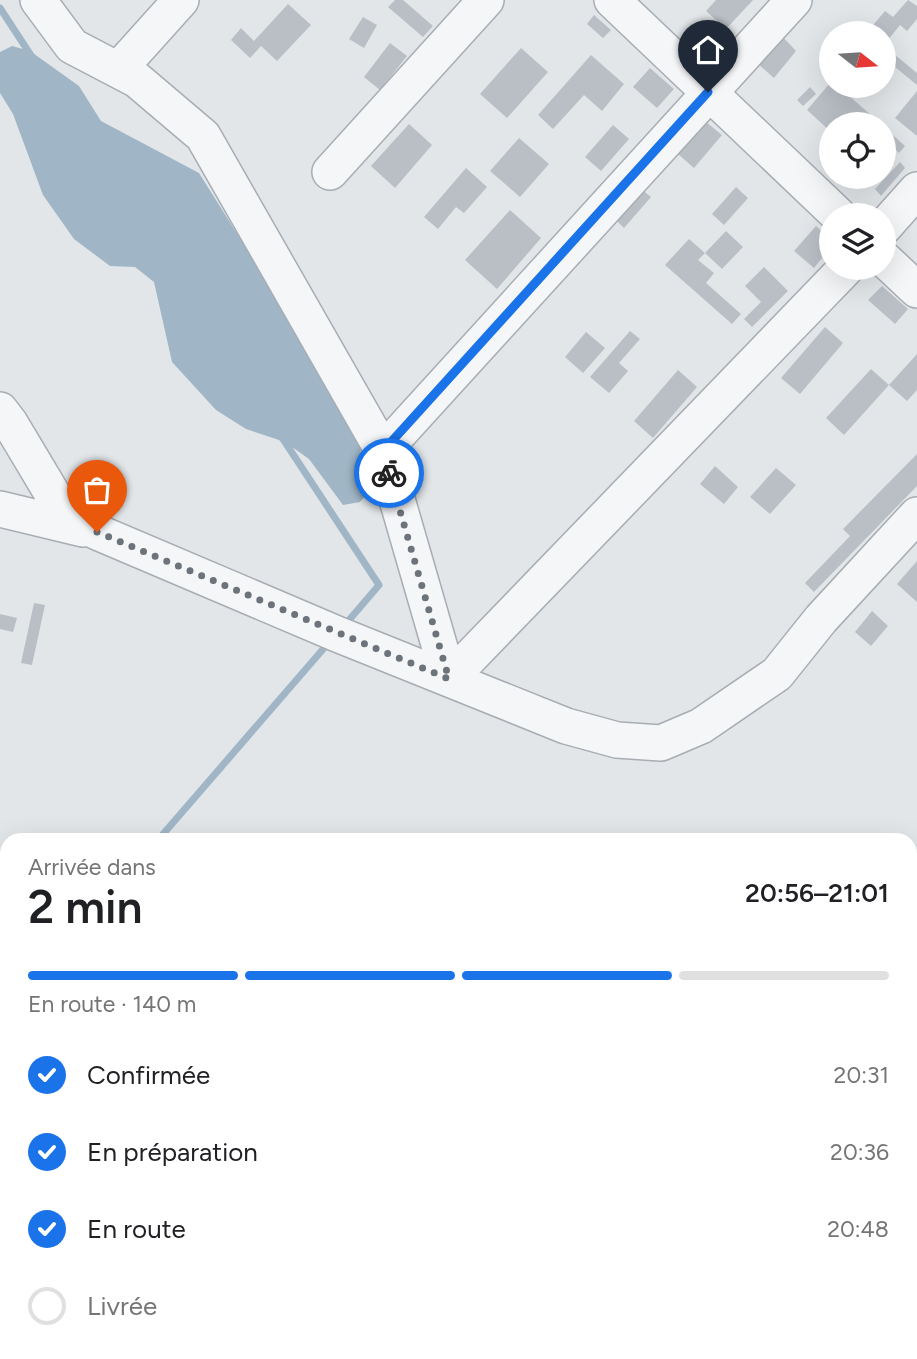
<!DOCTYPE html>
<html lang="fr">
<meta charset="utf-8">
<style>
body{margin:0;font-family:Figtree,sans-serif;background:#f2f2f2;color:#202124;height:100vh;display:flex;flex-direction:column;font-size:26px;white-space:nowrap}
*{box-sizing:border-box;margin:0}
p{font-size:23px;color:#757577}
.icon{flex:none;width:38px;height:38px;fill:none;stroke:currentColor;stroke-width:2;stroke-linecap:round;stroke-linejoin:round}
.map{position:relative;flex:1;overflow:hidden}
.drawer{position:absolute;left:0px;top:833px;width:917px;height:527px;display:flex;flex-direction:column;background:#fff;border-radius:21px 21px 0 0;box-shadow:0 7px 28px #0002}
.drawer>*{flex:none}
.needle{width:46px;rotate:107deg}
.buttons{position:absolute;left:819px;top:21px;display:grid;gap:14px}
.buttons a{display:grid;place-items:center;width:77px;height:77px;border-radius:50%;background:#fff;box-shadow:0 7px 28px #0002;font-size:35px}
.pin{position:absolute;display:grid;place-items:center;width:60px;height:60px;color:#fff;margin:-72px -30px;border-radius:50% 50% 50% 0;rotate:-45deg;box-shadow:0 0 7px #0007}
.pin .icon{rotate:45deg}
.courier{position:absolute;display:grid;place-items:center;width:70px;height:70px;margin:-35px;border:5px solid #1a73e8;border-radius:50%;background:#fff;color:#222;box-shadow:0 2px 9px #0007}
.summary em{font-style:normal;font-weight:600}
.summary div{display:flex;flex-direction:column-reverse}
.summary{display:flex;align-items:center;justify-content:space-between;height:119px;padding:0 28px}
h1{font-size:46px;font-weight:600;line-height:52px}
.bar{display:grid;grid-template-columns:repeat(4,1fr);gap:10px 7px;align-content:center;height:84px;padding:0 28px}
.bar i{height:9px;border-radius:5px;background:#e0e0e0}
.bar .selected{background:#1a73e8}
.bar p{grid-column:span 4}
ol{padding:0 28px;list-style:none}
li{display:flex;align-items:center;gap:21px;height:77px}
li p{margin-inline-start:auto}
li .icon{padding:7px;border-radius:50%;background:#1a73e8;color:#fff;stroke-width:4}
li:last-child{color:#757577}
li i{width:38px;height:38px;border:4px solid #e0e0e0;border-radius:50%}
.map>svg:first-child{display:block}
.water{fill:#a0b6c6}
.lines{fill:none;stroke-linecap:round;stroke-linejoin:round}
.stream{stroke:#a0b6c6;stroke-width:7}
.building{fill:#babfc6}
.minor-casing{stroke:#a8adb3;stroke-width:38}
.minor{stroke:#f5f6f8;stroke-width:35}
.done{stroke:#6c737b;stroke-width:7;stroke-dasharray:0 12.6}
.route{stroke:#1a73e8;stroke-width:9}
</style>
<div class="map">
<svg width="917" height="1359" viewBox="0 0 917 1359">
<rect width="100%" height="100%" fill="#e2e6e9"/>
<path class="water" d="M 12,46 L 30,51 L 79,86 L 101,121 L 199,173 L 353,418 L 367,479 L 366,495 L 360,502 L 343,505 L 309,459 L 285,442 L 246,429 L 216,410 L 172,362 L 154,282 L 135,267 L 110,266 L 74,239 L 43,195 L 13,114 L 0,93 L 0,52 Z"/>
<g class="lines">
<path class="stream" d="M 0,8 L 32,57
M 281,436 L 379,585 L 344,626
M 158,840 L 331,640
M 0,1022 L 7,1014"/>
</g>
<path class="building" d="M 395,0 L 403,0 L 433,26 L 423,37 L 388,7 Z
M 716,0 L 753,0 L 726,29 L 706,11 Z
M 908,0 L 917,6 L 917,19 L 907,31 L 900,25 L 884,45 L 884,33 L 871,33 L 868,31 L 885,11 L 893,17 Z
M 288,4 L 311,25 L 277,61 L 261,46 L 250,58 L 231,40 L 241,28 L 254,41 Z
M 594,15 L 611,30 L 603,38 L 587,24 Z
M 363,17 L 377,25 L 364,48 L 349,39 Z
M 782,36 L 796,51 L 774,78 L 758,64 Z
M 390,43 L 407,56 L 380,90 L 364,77 Z
M 521,48 L 548,72 L 507,118 L 480,94 Z
M 889,50 L 917,73 L 917,85 L 884,58 Z
M 591,55 L 624,84 L 602,111 L 584,95 L 553,129 L 538,115 Z
M 650,68 L 674,89 L 657,108 L 633,87 Z
M 831,82 L 831,86 L 838,86 L 881,124 L 846,124 L 840,119 L 836,124 L 831,124 L 830,131 L 807,110 Z
M 810,87 L 816,94 L 803,106 L 797,100 Z
M 917,91 L 917,136 L 895,118 Z
M 706,122 L 722,135 L 694,168 L 678,154 Z
M 409,124 L 432,145 L 395,188 L 371,166 Z
M 613,125 L 629,139 L 601,171 L 585,157 Z
M 884,127 L 905,146 L 899,153 L 891,145 L 884,153 Z
M 519,138 L 549,164 L 520,197 L 490,171 Z
M 900,162 L 905,168 L 881,196 L 875,189 Z
M 466,168 L 487,187 L 464,213 L 456,207 L 438,229 L 424,217 Z
M 736,187 L 748,198 L 724,225 L 712,214 Z
M 641,189 L 651,197 L 624,228 L 615,219 Z
M 510,210 L 541,238 L 497,289 L 465,260 Z
M 816,226 L 831,240 L 831,247 L 814,268 L 794,251 Z
M 726,231 L 743,247 L 722,269 L 705,253 Z
M 689,239 L 705,253 L 698,260 L 714,273 L 706,283 L 741,314 L 732,324 L 665,265 Z
M 764,267 L 788,291 L 752,327 L 744,319 L 761,302 L 745,286 Z
M 882,286 L 908,309 L 895,324 L 868,300 Z
M 825,327 L 843,343 L 800,394 L 781,378 Z
M 630,331 L 640,339 L 619,363 L 628,371 L 609,393 L 590,377 Z
M 586,332 L 605,348 L 583,373 L 565,357 Z
M 917,354 L 917,390 L 907,401 L 889,385 Z
M 871,369 L 889,385 L 844,435 L 826,418 Z
M 678,370 L 697,387 L 653,438 L 634,421 Z
M 917,454 L 917,486 L 814,592 L 805,583 L 850,536 L 843,529 Z
M 715,466 L 738,487 L 724,504 L 700,484 Z
M 776,468 L 796,485 L 770,514 L 750,497 Z
M 917,561 L 917,602 L 897,584 Z
M 34,603 L 45,605 L 32,665 L 21,663 Z
M 872,611 L 888,626 L 871,646 L 855,632 Z
M 0,614 L 17,618 L 13,632 L 0,629 Z"/>
<g class="lines">
<defs>
<path id="minor" d="M 38,0 L 72,46 L 137,80 L 203,136 L 383,451 L 449,679 L 846,268
M 612,0 L 838,215
M 118,70 L 181,0
M 330,172 L 486,0
M 884,227 L 917,190
M 884,259 L 917,290
M 0,410 L 10,423 L 59,505 L 97,532 L 337,634 L 566,726 L 617,740 L 661,743 L 701,726 L 777,674 L 821,619 L 917,515
M 383,451 L 794,0
M 0,509 L 83,529"/>
</defs>
<use href="#minor" class="minor-casing"/>
<use href="#minor" class="minor"/>
</g>
<g class="lines">
<path class="done" d="M 97,532 L 449,679 L 389,473"/>
<path class="route" d="M 389,473 L 383,451 L 708,92"/>
</g>
</svg>
<div class="buttons">
<a><svg class="needle" viewBox="-14 -14 28 28"><path d="M0-13l5 13h-10z" fill="#e53935"/><path d="M0 13l5-13h-10z" fill="#757577"/></svg></a>
<a><svg class="icon" aria-label="locate" viewBox="0 0 24 24"><circle cx="12" cy="12" r="6"/><path d="M12 2v4M12 18v4M2 12h4M18 12h4"/></svg></a>
<a><svg class="icon" aria-label="layers" viewBox="0 0 24 24"><path d="M12 4l9 5-9 5-9-5zM3 14l9 5 9-5"/></svg></a>
</div>
<div class="pin" style="left:97px;top:532px;background:#ea580c"><svg class="icon" aria-label="bag" viewBox="0 0 24 24"><path d="M5 8h14l-1 12H6zM9 8a3 3 0 0 1 6 0"/></svg></div>
<div class="pin" style="left:708px;top:92px;background:#1f2937"><svg class="icon" aria-label="home" viewBox="0 0 24 24"><path d="M3 11l9-7 9 7M6 9v11h12V9"/></svg></div>
<div class="courier" style="left:389px;top:473px"><svg class="icon" aria-label="bike" viewBox="0 0 24 24"><circle cx="6" cy="16" r="4"/><circle cx="18" cy="16" r="4"/><path d="M6 16l4-8h5l3 8M10 8l3 8H6M13 5h3"/></svg></div>
<section class="drawer">
<div class="summary"><div><h1>2 min</h1><p>Arrivée dans</p></div><em>20:56–21:01</em></div>
<div class="bar"><i class="selected"></i><i class="selected"></i><i class="selected"></i><i></i><p>En route · 140 m</p></div>
<ol>
<li><svg class="icon" aria-label="check" viewBox="0 0 24 24"><path d="M5 12l5 5 9-10"/></svg>Confirmée<p>20:31</p></li>
<li><svg class="icon" aria-label="check" viewBox="0 0 24 24"><path d="M5 12l5 5 9-10"/></svg>En préparation<p>20:36</p></li>
<li><svg class="icon" aria-label="check" viewBox="0 0 24 24"><path d="M5 12l5 5 9-10"/></svg>En route<p>20:48</p></li>
<li><i></i>Livrée</li>
</ol>
</section>
</div>
